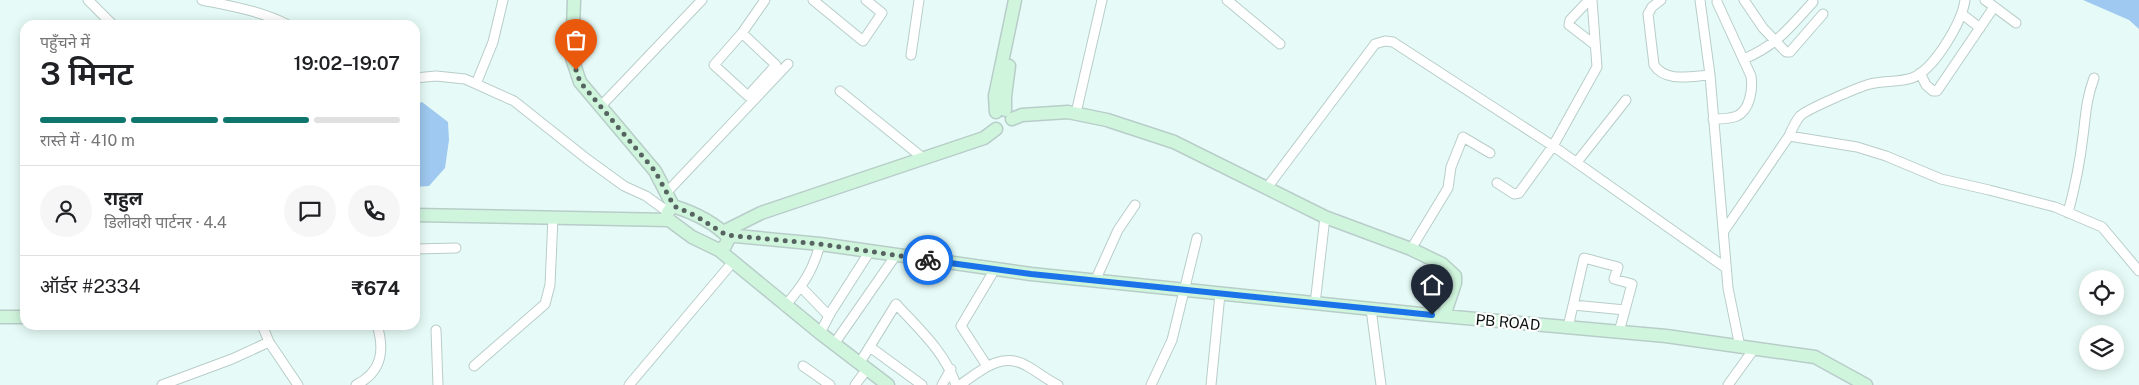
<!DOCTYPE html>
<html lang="hi">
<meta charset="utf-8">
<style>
body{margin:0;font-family:"Public Sans","Noto Sans Devanagari",sans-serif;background:#f6f6f6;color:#202124;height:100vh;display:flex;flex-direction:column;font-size:19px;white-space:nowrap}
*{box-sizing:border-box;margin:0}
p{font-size:16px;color:#757577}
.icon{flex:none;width:28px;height:28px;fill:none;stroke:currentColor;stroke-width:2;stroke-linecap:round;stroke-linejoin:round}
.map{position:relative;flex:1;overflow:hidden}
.sheet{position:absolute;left:20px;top:20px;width:400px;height:310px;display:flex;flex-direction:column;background:#fff;border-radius:15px;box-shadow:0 2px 12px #0003}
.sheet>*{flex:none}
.fabs{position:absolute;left:2079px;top:270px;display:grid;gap:10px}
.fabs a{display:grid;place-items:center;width:45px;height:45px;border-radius:50%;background:#fff;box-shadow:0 2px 12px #0003;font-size:25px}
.pin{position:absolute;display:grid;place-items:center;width:42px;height:42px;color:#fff;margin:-51px -21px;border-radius:50% 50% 50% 0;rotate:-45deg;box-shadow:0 0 5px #0007}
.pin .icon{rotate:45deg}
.courier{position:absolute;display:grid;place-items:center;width:50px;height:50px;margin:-25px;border:4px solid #1a73e8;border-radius:50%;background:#fff;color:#222;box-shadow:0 1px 6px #0007}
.summary em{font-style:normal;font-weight:600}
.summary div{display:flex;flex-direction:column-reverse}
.summary{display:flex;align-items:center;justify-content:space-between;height:85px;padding:0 20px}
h1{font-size:32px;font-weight:600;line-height:38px}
.bar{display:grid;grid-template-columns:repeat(4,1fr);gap:8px 5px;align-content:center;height:60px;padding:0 20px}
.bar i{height:6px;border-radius:4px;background:#e0e0e0}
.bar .selected{background:#0f766e}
.bar p{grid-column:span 4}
.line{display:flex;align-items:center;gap:12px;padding:0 20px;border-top:1px solid #e0e0e0}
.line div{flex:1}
.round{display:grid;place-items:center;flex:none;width:52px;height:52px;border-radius:26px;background:#f6f6f6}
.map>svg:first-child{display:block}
.water{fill:#9fc9f0}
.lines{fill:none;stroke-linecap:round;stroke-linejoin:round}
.street-casing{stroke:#b8cdc9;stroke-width:11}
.secondary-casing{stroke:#b8cdc9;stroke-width:15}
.street{stroke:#fff;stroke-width:9}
.secondary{stroke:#d0f5dd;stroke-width:12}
.done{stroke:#566360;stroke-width:5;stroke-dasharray:0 9}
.route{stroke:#1a73e8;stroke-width:6}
.labels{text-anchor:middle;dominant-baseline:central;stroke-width:4.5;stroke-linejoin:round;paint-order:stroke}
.street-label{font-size:15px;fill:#09110f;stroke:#fff}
</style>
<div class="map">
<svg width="2139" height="385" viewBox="0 0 2139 385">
<rect width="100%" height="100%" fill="#e6fbf7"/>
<path class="water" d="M 2083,0 L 2139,0 L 2139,29 L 2129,20 Z
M 422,102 L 448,122 L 449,140 L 445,168 L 429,186 L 415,187 L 415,105 Z"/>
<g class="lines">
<defs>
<path id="street" d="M 88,0 L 113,25
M 202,0 C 230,6 262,11 288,25
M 813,0 L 863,41 L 882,13 L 866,0
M 1227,0 L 1280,44
M 1589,0 L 1570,20 L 1569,25 L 1595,45
M 1661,0 L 1652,7 L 1648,14 L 1654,65 C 1666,83 1691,76 1710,75
M 1700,0 L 1710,75 L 1728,288 L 1740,347
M 1744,0 L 1763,28 L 1786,52 L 1790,52 L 1823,14
M 1985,0 L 2016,23
M 1962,14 L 1980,28
M 742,33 L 776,65 L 748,96 L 714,65 L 742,33 L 765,0
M 911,55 L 919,0
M 1744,59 C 1777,45 1789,28 1813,2
M 1920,73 L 1926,85 L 1933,91 L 1937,91 L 1994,7
M 415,78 L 436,76 L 465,79 L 514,101 L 587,159 L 624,186 L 646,196 L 668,212
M 476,84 L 493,42 L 503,0
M 840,91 L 923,158
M 601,106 L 702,0
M 1076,113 L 1102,0
M 1713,119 C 1720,119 1730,119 1737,116 C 1750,110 1753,89 1751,76 L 1717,2
M 1789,136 C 1792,129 1795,122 1800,116 C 1807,109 1859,87 1870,84 C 1884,81 1899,82 1912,78 C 1934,70 1962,22 1965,0
M 1577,162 L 1626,100
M 1497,183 L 1514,194 L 1519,193 L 1553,146 L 1726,268
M 1266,189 L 1375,44 L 1385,41 L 1393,42 L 1553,146 L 1597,67 L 1592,0
M 667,192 L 788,64
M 2068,213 C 2075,187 2080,162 2083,136 C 2086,113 2086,100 2094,78
M 1724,231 L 1789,136 L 1857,147 L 1886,156 L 1941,179 L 1989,190 L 2055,207 L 2102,227 L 2139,271
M 415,249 L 456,248
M 1411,249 L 1448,188 L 1451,167 L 1463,137 L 1490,153
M 1095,281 L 1118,230 L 1135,205
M 801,287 L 829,316
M 1315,304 L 1325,217
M 1573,305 L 1625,310
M 785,306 C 803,285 813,271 820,244
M 1371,309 L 1381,385
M 262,325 L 269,342 L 298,385
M 1568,327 L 1584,258 L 1618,267 L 1614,279 L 1632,284 L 1619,332
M 436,330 L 438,385
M 820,333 L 831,312 L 870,251
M 834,344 L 896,255
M 870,347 L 922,385
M 859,364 L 896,304 C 919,329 945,352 956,385
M 474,366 L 545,304 L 550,285 L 553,217
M 803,366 L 830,385
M 987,366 L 961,326 L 995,269
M 162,385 L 232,359 L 269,342
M 356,385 C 382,372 385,351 377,325
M 629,385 L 732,263
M 855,385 L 867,369
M 942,385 L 951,369
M 960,385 C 981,370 1002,351 1027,366 C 1038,372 1047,380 1058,385
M 1151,385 L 1172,340 L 1197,238
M 1211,385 L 1220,294
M 1728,385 L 1754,349"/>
<path id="secondary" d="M 574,0 L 572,58 L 580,82 L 655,171 L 673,206
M 1005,110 L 1005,96 L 1009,66
M 996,112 L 995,96 L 1015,0
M 1012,119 L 1022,115 L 1068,112 L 1107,120 L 1174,142 L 1325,217 L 1411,249 L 1442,264 L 1455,276 L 1455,283 L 1444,316
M 415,215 L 669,220
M 723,232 L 761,213 L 984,138 L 996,129
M 726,235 L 820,244 L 1031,274 L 1421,314 L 1666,336 L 1815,357 L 1866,385
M 719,250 L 725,246 L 729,238 C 715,223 692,212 673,206 L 668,212 L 667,216 L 669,220 L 692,237 L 719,250 L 820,333 L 888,385
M 0,317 L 25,317"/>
</defs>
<use href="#street" class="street-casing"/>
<use href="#secondary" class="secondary-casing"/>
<use href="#street" class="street"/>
<use href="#secondary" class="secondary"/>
</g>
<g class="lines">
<path class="done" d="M 576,70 L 580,82 L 655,171 L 674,206 L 696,216 L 726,235 L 820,244 L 928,260"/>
<path class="route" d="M 928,260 L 1031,274 L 1432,315"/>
</g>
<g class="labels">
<g class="street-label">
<text transform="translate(1508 322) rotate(5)">PB ROAD</text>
</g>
</g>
</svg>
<div class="fabs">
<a><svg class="icon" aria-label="locate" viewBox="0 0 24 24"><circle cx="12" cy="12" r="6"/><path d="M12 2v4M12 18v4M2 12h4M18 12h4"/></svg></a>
<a><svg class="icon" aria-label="layers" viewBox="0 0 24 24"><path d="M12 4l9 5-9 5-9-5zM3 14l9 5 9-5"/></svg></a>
</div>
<div class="pin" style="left:576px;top:70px;background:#ea580c"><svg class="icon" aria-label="bag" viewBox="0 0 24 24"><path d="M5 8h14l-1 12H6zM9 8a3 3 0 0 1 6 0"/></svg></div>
<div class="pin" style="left:1432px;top:315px;background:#1f2937"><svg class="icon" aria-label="home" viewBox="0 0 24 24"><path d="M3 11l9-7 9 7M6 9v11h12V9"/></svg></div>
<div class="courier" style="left:928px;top:260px"><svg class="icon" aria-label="bike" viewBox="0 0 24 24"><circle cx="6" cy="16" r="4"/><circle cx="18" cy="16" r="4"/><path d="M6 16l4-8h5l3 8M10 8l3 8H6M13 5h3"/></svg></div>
<section class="sheet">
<div class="summary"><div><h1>3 मिनट</h1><p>पहुँचने में</p></div><em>19:02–19:07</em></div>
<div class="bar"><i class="selected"></i><i class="selected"></i><i class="selected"></i><i></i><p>रास्ते में · 410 m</p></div>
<div class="line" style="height:90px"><a class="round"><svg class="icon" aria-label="person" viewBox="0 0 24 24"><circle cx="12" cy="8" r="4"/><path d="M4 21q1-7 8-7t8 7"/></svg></a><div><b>राहुल</b><p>डिलीवरी पार्टनर · 4.4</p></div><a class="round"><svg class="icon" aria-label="chat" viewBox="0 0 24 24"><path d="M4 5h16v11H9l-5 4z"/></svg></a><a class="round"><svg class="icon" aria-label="phone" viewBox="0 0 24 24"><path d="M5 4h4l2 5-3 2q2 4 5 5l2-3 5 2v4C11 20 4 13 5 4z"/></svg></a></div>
<div class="line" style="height:65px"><div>ऑर्डर #2334</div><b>₹674</b></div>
</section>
</div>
